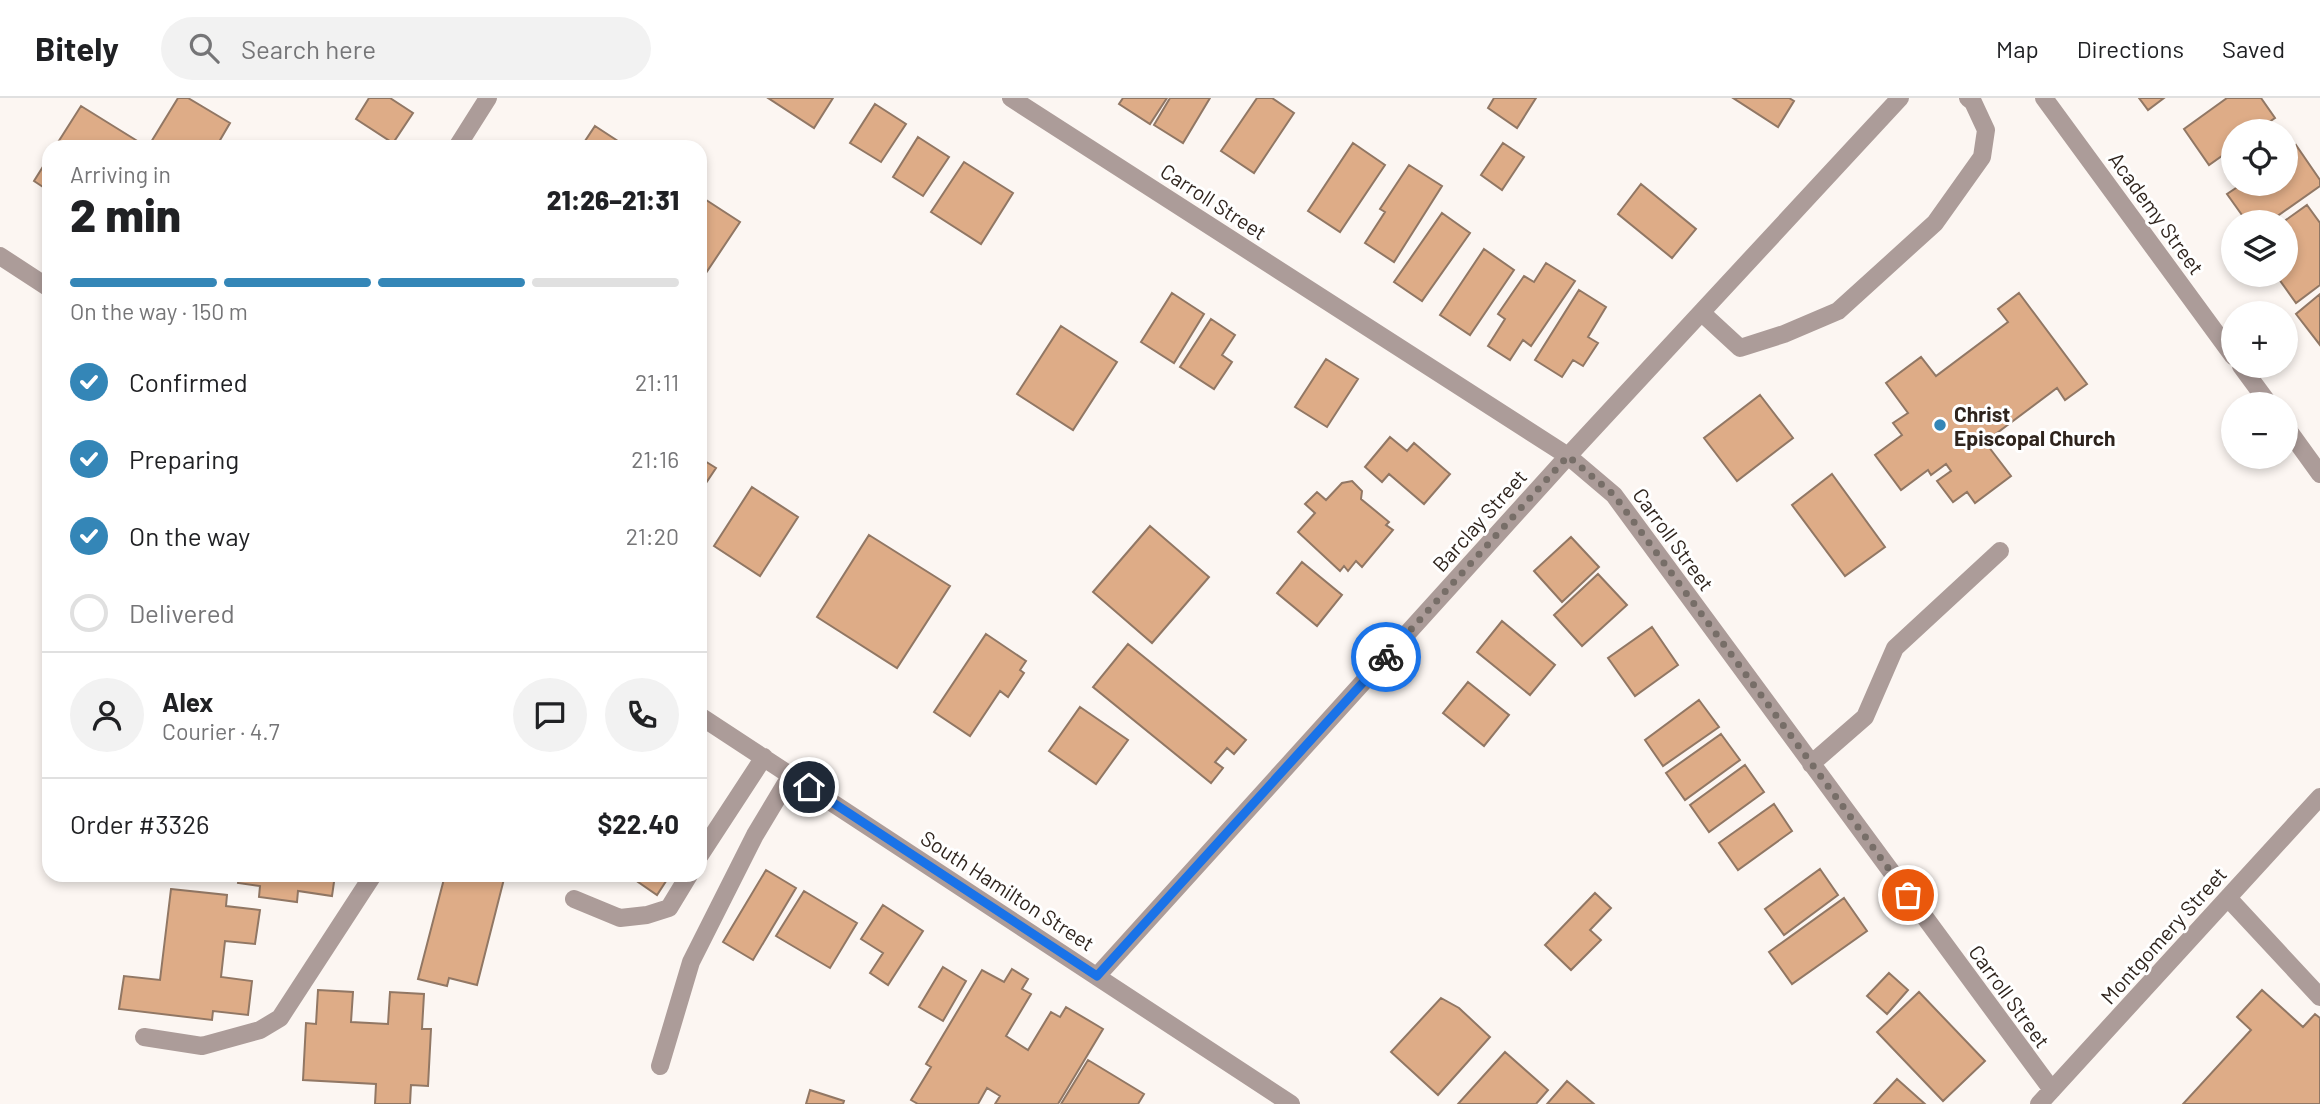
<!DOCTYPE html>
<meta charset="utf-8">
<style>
body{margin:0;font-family:Barlow,sans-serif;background:#f2f2f2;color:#202124;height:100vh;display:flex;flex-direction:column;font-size:26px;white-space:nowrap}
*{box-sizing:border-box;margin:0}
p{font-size:23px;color:#757577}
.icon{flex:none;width:38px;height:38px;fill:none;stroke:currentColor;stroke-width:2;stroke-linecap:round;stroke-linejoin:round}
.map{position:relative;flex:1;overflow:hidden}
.side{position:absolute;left:42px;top:42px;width:665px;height:742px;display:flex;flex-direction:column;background:#fff;border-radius:21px;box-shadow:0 4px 10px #0003}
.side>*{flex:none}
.tools{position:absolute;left:2221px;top:21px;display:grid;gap:14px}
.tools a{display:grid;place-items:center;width:77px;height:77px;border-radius:50%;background:#fff;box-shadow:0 4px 10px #0003;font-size:35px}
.pin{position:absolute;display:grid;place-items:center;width:60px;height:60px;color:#fff;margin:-30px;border:4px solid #fff;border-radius:50%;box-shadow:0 2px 7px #0007}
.courier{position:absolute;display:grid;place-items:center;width:70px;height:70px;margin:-35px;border:5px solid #1a73e8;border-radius:50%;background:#fff;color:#222;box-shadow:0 2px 9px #0007}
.summary em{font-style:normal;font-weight:800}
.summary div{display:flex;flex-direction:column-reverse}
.summary{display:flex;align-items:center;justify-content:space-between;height:119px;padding:0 28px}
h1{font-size:46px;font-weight:800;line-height:52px}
.bar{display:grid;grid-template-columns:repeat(4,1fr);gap:10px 7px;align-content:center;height:84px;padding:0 28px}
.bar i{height:9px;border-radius:5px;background:#e0e0e0}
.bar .active{background:#3486b7}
.bar p{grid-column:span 4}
.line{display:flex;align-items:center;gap:18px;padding:0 28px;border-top:2px solid #e0e0e0}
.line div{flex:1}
.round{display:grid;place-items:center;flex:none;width:74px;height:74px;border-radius:37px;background:#f2f2f2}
ol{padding:0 28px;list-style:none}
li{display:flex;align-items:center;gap:21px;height:77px}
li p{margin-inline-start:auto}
li .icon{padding:7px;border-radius:50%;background:#3486b7;color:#fff;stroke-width:4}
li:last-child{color:#757577}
li i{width:38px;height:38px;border:4px solid #e0e0e0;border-radius:50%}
header{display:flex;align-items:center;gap:42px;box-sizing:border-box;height:98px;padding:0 35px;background:#fff;border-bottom:2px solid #e0e0e0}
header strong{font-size:33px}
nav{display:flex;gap:38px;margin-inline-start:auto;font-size:24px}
.search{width:490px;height:63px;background:#f2f2f2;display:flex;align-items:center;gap:18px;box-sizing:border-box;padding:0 24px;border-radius:38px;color:#757577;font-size:26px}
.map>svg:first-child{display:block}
.building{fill:#deac87;stroke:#917764;stroke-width:2}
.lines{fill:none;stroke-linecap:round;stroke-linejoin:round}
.minor{stroke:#ac9c99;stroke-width:18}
.done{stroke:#776e68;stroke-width:7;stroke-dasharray:0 12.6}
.route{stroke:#1a73e8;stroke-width:9}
.poi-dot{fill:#3486b7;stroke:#fff;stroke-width:2.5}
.labels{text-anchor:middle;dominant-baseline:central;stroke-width:6;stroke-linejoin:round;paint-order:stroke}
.street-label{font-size:21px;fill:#2f241d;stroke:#fff}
.poi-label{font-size:21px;font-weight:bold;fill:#2f241d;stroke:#fff;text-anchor:start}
</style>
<header>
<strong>Bitely</strong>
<div class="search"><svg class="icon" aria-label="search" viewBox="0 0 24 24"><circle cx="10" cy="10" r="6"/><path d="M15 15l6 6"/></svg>Search here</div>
<nav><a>Map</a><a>Directions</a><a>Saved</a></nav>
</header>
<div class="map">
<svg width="2320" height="1006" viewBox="0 0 2320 1006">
<rect width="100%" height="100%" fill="#fcf6f2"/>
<path class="building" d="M 178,0 L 188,0 L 230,25 L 216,49 L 148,49 Z
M 369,0 L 390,0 L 413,15 L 393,45 L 356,21 Z
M 768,0 L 833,0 L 814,30 Z
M 1123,0 L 1167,0 L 1150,26 L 1119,6 Z
M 1170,0 L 1210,0 L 1183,45 L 1154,27 Z
M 1257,0 L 1272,0 L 1294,15 L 1254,75 L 1221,53 Z
M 1494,0 L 1536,0 L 1517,30 L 1488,10 Z
M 1733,0 L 1789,0 L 1794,3 L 1778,29 Z
M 2139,0 L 2164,0 L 2148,12 Z
M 2227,0 L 2261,0 L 2275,20 L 2256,33 L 2233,33 L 2233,50 L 2209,67 L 2184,31 Z
M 875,6 L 906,26 L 881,64 L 850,45 Z
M 81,8 L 139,44 L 136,49 L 55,49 Z
M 595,28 L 627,49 L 581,49 Z
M 918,39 L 949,59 L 923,98 L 893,79 Z
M 1353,45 L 1385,67 L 1340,134 L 1308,113 Z
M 1503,45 L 1524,59 L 1502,92 L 1481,77 Z
M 2296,47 L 2320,82 L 2320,88 L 2269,124 L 2247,124 L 2227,96 L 2242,86 L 2286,86 L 2286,55 Z
M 49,59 L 49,93 L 34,83 Z
M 964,64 L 1013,95 L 981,146 L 931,114 Z
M 1409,67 L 1442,88 L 1394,164 L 1365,145 L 1385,114 L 1380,111 Z
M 1641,86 L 1696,131 L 1672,160 L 1618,116 Z
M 700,98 L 740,124 L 700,184 Z
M 2307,107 L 2320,125 L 2320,187 L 2296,205 L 2276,177 L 2286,177 L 2286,124 L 2283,124 Z
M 1442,115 L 1470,135 L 1422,203 L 1394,184 Z
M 1484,151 L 1514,172 L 1470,237 L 1440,217 Z
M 1546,165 L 1575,183 L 1531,248 L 1523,242 L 1510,262 L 1488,248 L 1505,221 L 1498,216 L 1524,178 L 1534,184 Z
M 1579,192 L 1606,209 L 1588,239 L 1598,245 L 1583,268 L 1573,262 L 1562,279 L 1535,262 Z
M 1172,195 L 1204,216 L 1174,265 L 1141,244 Z
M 2019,195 L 2087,286 L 2065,302 L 2057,290 L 1985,344 L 2011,378 L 1975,405 L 1967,394 L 1953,404 L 1937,383 L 1951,373 L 1946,366 L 1931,377 L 1928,372 L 1901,392 L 1875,357 L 1902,337 L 1893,325 L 1908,315 L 1886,285 L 1921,259 L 1936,278 L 2008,224 L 1998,211 Z
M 2320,196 L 2320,247 L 2296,216 Z
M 1211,221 L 1235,237 L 1222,257 L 1232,264 L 1214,291 L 1180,269 Z
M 1061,228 L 1117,264 L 1073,332 L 1017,296 Z
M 1326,261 L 1358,281 L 1327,329 L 1295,309 Z
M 1760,297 L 1793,340 L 1737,383 L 1704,340 Z
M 1390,339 L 1407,353 L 1414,345 L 1450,376 L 1424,406 L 1389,376 L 1382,384 L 1365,369 Z
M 700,360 L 716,370 L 700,394 Z
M 1832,376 L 1885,449 L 1845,478 L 1792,407 Z
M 1352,383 L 1362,393 L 1361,401 L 1389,424 L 1386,427 L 1393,432 L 1362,469 L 1356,463 L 1348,473 L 1344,468 L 1340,473 L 1298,434 L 1315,415 L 1305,406 L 1317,394 L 1326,402 L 1342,385 Z
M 752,389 L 798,419 L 760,478 L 714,448 Z
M 1150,428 L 1209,479 L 1152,545 L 1093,494 Z
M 869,437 L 950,488 L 897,570 L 817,519 Z
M 1571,439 L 1599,469 L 1562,504 L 1534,473 Z
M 1302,464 L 1342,497 L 1317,528 L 1277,495 Z
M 1598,476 L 1627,507 L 1582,548 L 1554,517 Z
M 1502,523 L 1555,567 L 1530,597 L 1477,554 Z
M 1652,529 L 1678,567 L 1635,598 L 1608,560 Z
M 986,536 L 1026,563 L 1020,572 L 1024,575 L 1008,599 L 1000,593 L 970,638 L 934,614 Z
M 1128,546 L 1246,642 L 1234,656 L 1227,650 L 1215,664 L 1223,670 L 1211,685 L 1093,589 Z
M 1468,584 L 1509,617 L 1484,648 L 1443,615 Z
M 1699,602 L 1719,629 L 1663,668 L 1645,642 Z
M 1080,609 L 1128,642 L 1096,686 L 1049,653 Z
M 1721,636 L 1740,662 L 1685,702 L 1666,675 Z
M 1745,667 L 1764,694 L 1709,734 L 1690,707 Z
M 1774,706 L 1792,733 L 1738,772 L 1719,745 Z
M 1820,771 L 1838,797 L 1784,837 L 1765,811 Z
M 766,772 L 796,790 L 753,862 L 723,844 Z
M 234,777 L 335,777 L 332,798 L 298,793 L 297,804 L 259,799 L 260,788 L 238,785 L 239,778 Z
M 445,777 L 505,777 L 477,887 L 449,880 L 447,888 L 418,881 Z
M 628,777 L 670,777 L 657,797 Z
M 171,791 L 227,797 L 226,808 L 260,812 L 255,846 L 225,843 L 221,879 L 252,883 L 248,917 L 213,913 L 212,922 L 119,911 L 124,878 L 160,882 Z
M 804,793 L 857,825 L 830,870 L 776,838 Z
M 1595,795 L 1611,810 L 1590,832 L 1601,842 L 1571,872 L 1545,847 Z
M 1844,800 L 1867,833 L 1792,886 L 1769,854 Z
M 883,807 L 923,833 L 888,887 L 870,875 L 883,855 L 861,841 Z
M 943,869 L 966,883 L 943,923 L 919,909 Z
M 1012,871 L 1028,881 L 1022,891 L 1031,896 L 1006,938 L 1028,952 L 1051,914 L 1060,919 L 1066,909 L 1103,931 L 1058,1006 L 995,1006 L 1000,998 L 987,990 L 978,1006 L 918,1006 L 911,1002 L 931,969 L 926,966 L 982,872 L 1004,884 Z
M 1889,875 L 1908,892 L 1887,916 L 1867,898 Z
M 318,892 L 353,894 L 351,924 L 388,926 L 390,894 L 424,896 L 422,931 L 431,931 L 428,988 L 411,987 L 410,1006 L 375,1006 L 376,986 L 303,982 L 306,925 L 316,926 Z
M 2262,892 L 2303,929 L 2315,916 L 2320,920 L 2320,1006 L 2183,1006 L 2251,932 L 2237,919 Z
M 1919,894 L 1985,963 L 1943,1003 L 1877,934 Z
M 1441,900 L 1459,910 L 1490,939 L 1438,997 L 1391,954 Z
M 1505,954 L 1548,992 L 1536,1006 L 1458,1006 Z
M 1088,962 L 1144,996 L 1138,1006 L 1061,1006 Z
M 1897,981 L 1925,1006 L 1874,1006 Z
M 1567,983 L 1594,1006 L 1547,1006 Z
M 810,992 L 844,1003 L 843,1006 L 806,1006 Z"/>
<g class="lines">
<path class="minor" d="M 1011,0 L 1568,358 L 1614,397 L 2052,992
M 2044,0 L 2233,258
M 457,49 L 488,0
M 0,158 L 49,190
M 1702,215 L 1740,250 L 1784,236 L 1838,213 L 1935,125 L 1982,59 L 1986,32 L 1973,4 L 1968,0
M 2241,268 L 2269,306
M 2286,329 L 2320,376
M 700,618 L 1291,1006
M 1811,666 L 1865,619 L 1895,550 L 2000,453
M 700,757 L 764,659
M 2228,800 L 2320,899
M 574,801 L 620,820 L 647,817 L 669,810 L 689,777
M 1097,878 L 1568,358 L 1900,0
M 144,939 L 202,948 L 260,932 L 280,920 L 373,777
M 660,968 L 691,864 L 755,737 L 791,677
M 2039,1006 L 2320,699"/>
</g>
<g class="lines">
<path class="done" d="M 1386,559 L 1568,358 L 1614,397 L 1908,797"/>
<path class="route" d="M 809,689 L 1097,878 L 1386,559"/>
</g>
<circle class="poi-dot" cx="1940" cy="327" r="7"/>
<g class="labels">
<g class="street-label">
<text transform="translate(1214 103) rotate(33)">Carroll Street</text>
<text transform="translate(2157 115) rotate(54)">Academy Street</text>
<text transform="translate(1479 422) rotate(-48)">Barclay Street</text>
<text transform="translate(1674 441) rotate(54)">Carroll Street</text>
<text transform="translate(1008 792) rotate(33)">South Hamilton Street</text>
<text transform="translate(2163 837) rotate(-48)">Montgomery Street</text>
<text transform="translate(2010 898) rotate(54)">Carroll Street</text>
</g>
<g class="poi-label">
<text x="1954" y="315">Christ<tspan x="1954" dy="24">Episcopal Church</tspan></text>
</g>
</g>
</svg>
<div class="tools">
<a><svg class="icon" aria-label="locate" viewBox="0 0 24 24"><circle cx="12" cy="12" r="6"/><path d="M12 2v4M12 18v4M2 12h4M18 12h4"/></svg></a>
<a><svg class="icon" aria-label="layers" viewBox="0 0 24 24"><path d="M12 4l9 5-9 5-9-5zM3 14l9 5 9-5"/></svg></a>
<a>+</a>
<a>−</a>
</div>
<div class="pin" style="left:1908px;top:797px;background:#ea580c"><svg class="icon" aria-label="bag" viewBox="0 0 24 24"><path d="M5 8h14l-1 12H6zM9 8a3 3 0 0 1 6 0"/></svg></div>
<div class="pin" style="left:809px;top:689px;background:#1f2937"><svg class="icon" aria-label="home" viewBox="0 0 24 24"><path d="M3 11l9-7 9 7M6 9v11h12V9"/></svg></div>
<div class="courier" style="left:1386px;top:559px"><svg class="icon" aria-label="bike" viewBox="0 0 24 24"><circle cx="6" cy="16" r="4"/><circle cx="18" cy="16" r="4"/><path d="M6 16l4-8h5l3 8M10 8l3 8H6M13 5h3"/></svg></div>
<section class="side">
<div class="summary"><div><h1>2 min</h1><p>Arriving in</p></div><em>21:26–21:31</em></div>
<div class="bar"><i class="active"></i><i class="active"></i><i class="active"></i><i></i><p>On the way · 150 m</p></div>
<ol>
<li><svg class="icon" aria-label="check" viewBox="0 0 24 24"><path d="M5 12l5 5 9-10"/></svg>Confirmed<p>21:11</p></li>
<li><svg class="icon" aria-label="check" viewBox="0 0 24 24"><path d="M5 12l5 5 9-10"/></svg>Preparing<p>21:16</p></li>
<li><svg class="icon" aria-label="check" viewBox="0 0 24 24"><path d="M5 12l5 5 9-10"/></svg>On the way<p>21:20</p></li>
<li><i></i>Delivered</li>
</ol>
<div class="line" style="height:126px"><a class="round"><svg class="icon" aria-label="person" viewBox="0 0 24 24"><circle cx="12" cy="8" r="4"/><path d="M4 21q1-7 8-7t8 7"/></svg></a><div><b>Alex</b><p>Courier · 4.7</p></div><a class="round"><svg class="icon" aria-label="chat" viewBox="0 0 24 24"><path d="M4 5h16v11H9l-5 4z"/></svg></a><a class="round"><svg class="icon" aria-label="phone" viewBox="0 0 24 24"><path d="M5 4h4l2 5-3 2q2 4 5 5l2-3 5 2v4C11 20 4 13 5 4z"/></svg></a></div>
<div class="line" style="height:91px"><div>Order #3326</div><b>$22.40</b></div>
</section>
</div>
